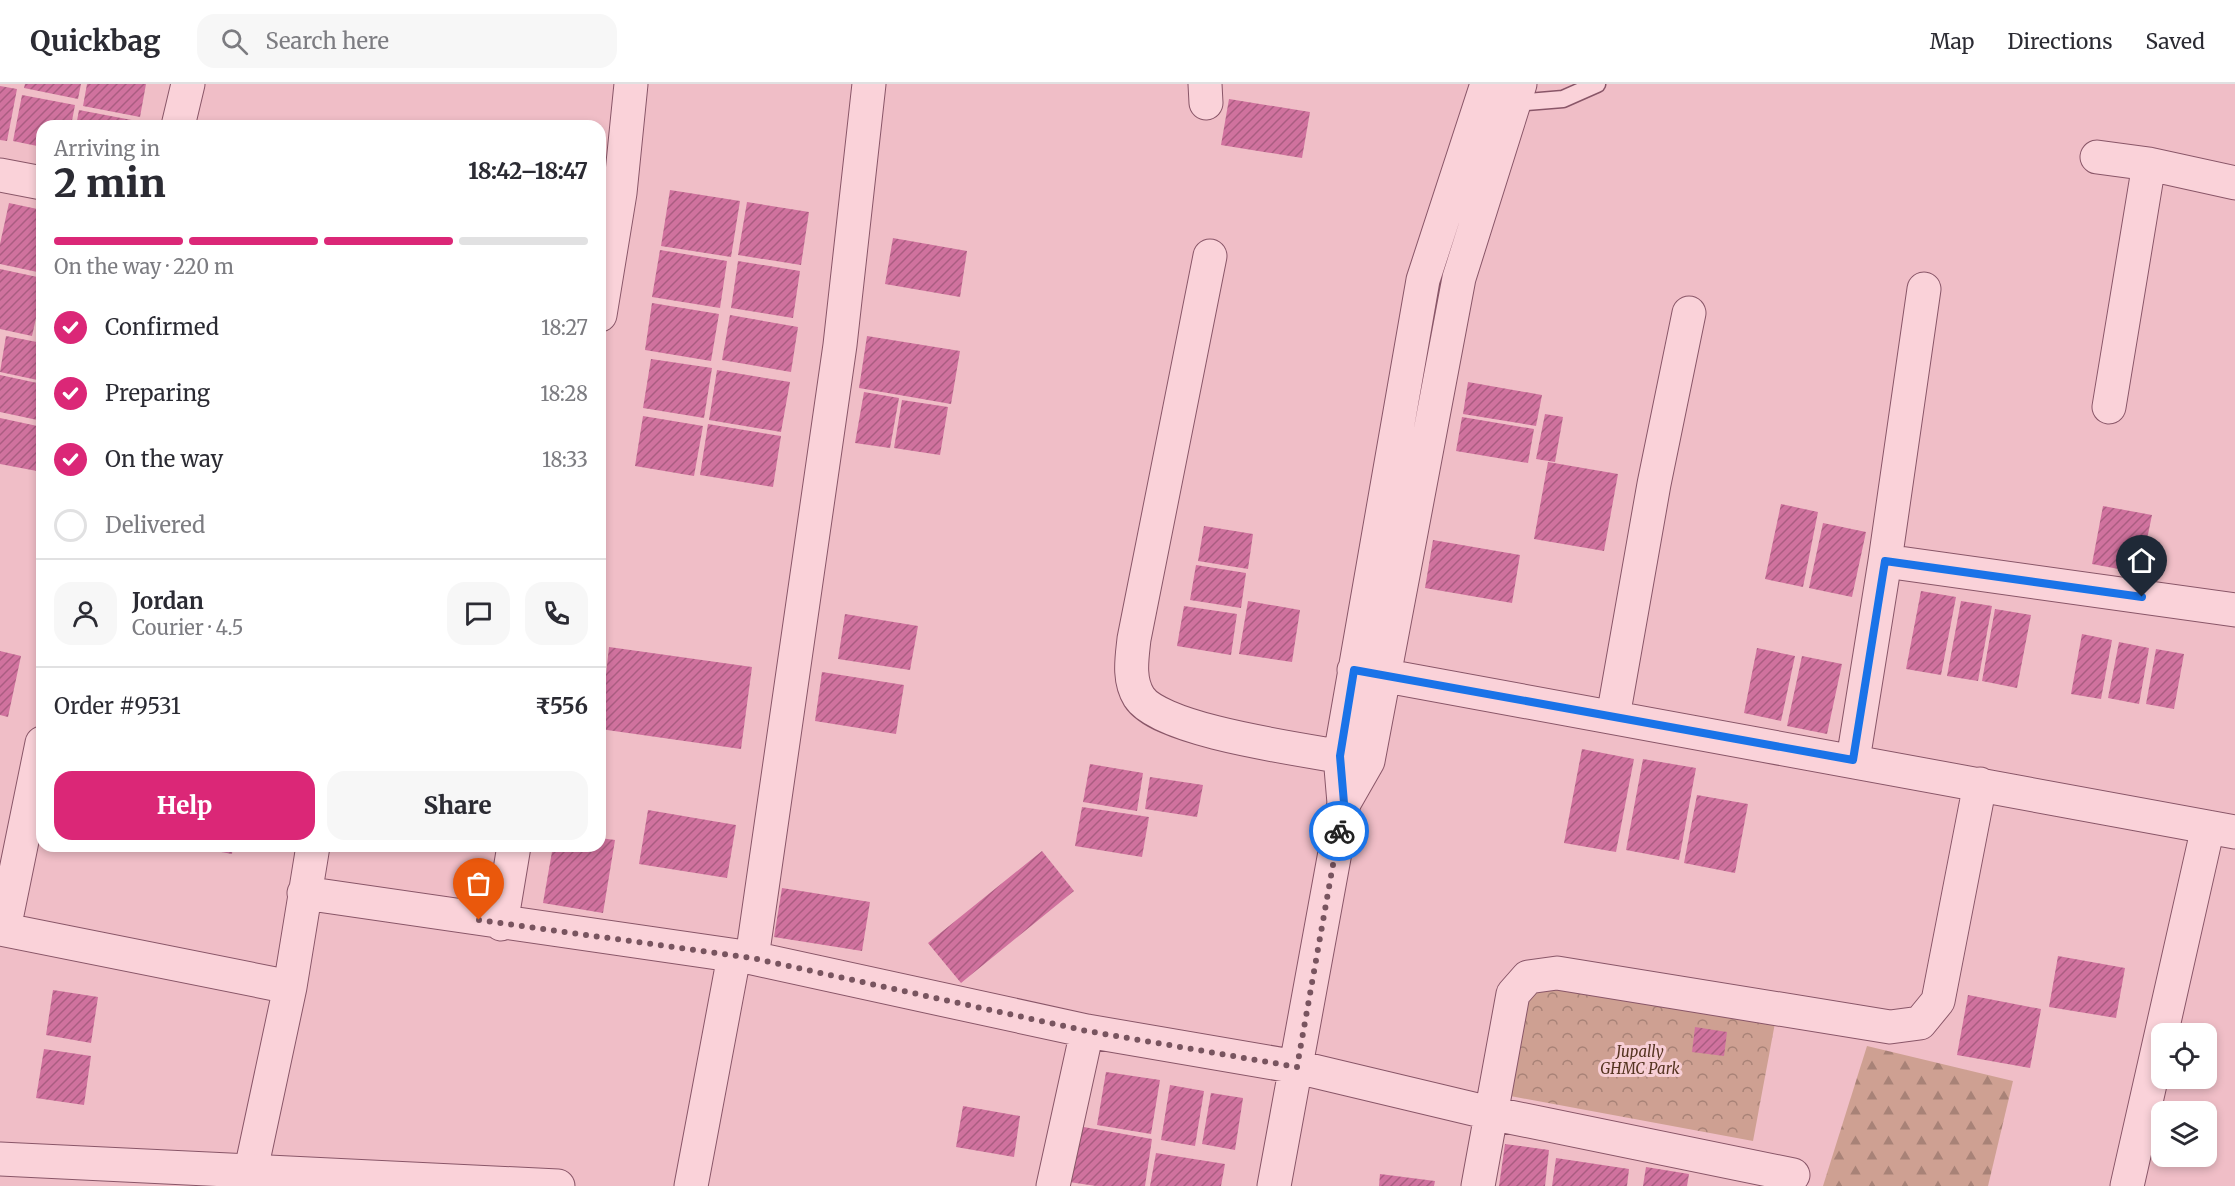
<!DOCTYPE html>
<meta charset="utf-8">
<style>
body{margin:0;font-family:Merriweather,serif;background:#f7f7f7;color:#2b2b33;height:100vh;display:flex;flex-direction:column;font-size:22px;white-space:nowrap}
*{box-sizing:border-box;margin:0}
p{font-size:20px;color:#7c7c81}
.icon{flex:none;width:33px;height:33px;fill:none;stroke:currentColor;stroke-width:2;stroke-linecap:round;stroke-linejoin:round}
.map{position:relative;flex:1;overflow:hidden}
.side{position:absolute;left:36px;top:36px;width:570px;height:732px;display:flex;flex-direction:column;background:#fff;border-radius:18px;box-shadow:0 3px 9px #0003}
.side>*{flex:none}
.tools{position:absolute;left:2151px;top:939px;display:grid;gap:12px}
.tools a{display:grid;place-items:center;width:66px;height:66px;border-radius:12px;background:#fff;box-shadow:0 3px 9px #0003;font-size:30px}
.pin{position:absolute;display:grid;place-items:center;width:51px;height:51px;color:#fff;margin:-62px -26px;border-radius:50% 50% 50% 0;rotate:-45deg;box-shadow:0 0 6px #0007}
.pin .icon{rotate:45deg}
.courier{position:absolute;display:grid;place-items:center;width:60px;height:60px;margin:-30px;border:4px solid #1a73e8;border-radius:50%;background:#fff;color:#222;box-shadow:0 2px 8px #0007}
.summary em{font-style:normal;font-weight:800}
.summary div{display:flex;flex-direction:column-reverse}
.summary{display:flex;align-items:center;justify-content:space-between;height:102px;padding:0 18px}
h1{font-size:39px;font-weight:800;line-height:45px}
.bar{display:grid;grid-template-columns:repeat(4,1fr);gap:9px 6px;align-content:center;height:72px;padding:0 18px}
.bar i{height:8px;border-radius:4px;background:#e1e1e2}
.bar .active{background:#db2777}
.bar p{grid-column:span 4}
.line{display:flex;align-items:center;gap:15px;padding:0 18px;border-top:2px solid #e1e1e2}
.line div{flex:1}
.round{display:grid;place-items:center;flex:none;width:63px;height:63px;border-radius:18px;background:#f7f7f7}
ol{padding:0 18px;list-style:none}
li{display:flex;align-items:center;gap:18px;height:66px}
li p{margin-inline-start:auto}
li .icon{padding:6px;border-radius:50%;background:#db2777;color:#fff;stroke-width:4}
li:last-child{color:#7c7c81}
li i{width:33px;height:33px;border:3px solid #e1e1e2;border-radius:50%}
.cta{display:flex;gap:12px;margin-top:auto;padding:12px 18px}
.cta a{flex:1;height:69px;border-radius:18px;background:#db2777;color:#fff;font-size:24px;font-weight:800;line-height:69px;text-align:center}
.cta a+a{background:#f7f7f7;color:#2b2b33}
header{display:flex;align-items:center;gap:36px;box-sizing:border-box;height:84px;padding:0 30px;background:#fff;border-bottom:2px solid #e1e1e2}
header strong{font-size:28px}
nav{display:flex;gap:33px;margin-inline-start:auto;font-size:21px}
.search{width:420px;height:54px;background:#f7f7f7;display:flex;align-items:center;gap:15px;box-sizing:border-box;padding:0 21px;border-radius:18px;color:#7c7c81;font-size:22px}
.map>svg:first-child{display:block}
.forest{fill:url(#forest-firs)}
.park{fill:url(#park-crowns)}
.building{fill:url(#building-hatch)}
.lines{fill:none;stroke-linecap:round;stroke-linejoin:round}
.service-casing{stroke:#895668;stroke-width:19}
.minor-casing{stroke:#895668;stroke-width:35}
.tertiary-casing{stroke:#895668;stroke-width:35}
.service{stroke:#fad2d9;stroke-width:16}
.minor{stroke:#fad2d9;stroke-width:33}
.tertiary{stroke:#fad2d9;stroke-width:33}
.done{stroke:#78545f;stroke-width:6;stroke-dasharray:0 10.8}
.route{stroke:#1a73e8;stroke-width:8}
.labels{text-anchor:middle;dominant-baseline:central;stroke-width:6;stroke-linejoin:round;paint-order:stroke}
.park-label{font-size:15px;font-style:italic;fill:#553421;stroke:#f7ced5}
</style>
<header>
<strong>Quickbag</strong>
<div class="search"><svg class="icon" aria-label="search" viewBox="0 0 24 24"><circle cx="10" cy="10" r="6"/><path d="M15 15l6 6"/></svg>Search here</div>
<nav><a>Map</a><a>Directions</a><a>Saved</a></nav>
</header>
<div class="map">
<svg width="2235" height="1102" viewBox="0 0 2235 1102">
<defs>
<pattern id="forest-firs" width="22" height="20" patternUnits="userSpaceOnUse" patternTransform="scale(1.5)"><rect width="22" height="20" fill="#cea092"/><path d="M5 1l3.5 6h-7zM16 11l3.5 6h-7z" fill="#a88277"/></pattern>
<pattern id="park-crowns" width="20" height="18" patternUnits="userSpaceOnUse" patternTransform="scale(1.5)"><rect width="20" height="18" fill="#cea092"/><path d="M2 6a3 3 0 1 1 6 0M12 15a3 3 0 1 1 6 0" fill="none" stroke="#a88277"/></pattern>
<pattern id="building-hatch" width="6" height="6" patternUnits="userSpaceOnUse" patternTransform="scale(1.5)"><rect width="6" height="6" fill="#d0729e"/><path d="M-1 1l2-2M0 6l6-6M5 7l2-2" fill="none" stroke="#aa5d81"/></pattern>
</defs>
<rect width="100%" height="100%" fill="#f0bec7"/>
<path class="forest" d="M 1867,962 L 2013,997 L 1988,1102 L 1823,1102 Z"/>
<path class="park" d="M 1527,894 L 1775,939 L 1753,1057 L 1505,1011 Z"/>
<path class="building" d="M 25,0 L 81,0 L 78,15 L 24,4 Z
M 87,0 L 146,0 L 140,33 L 83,22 Z
M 0,2 L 17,5 L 7,57 L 0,56 Z
M 22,11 L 75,21 L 71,42 L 42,42 L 42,63 L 13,57 Z
M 1229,15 L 1310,28 L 1302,74 L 1221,61 Z
M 79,26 L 137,37 L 136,42 L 76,42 Z
M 670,106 L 740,117 L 731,173 L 661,162 Z
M 747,118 L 809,128 L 801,181 L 738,171 Z
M 9,119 L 42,126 L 42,189 L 0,180 L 0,160 Z
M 893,154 L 967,167 L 960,213 L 885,200 Z
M 660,166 L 727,177 L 720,224 L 652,213 Z
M 738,177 L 800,187 L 793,234 L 731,224 Z
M 0,185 L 42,194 L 42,207 L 32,252 L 0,245 Z
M 652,219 L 719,230 L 711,277 L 645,266 Z
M 730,231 L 798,243 L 791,288 L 722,276 Z
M 6,252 L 42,259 L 42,297 L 0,288 Z
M 867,252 L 960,267 L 951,320 L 859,304 Z
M 651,275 L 712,284 L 704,334 L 643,324 Z
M 717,286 L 790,298 L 781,348 L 709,336 Z
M 0,291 L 42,300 L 42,337 L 0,328 Z
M 1468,298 L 1542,311 L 1536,342 L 1463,330 Z
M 864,308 L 899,314 L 890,364 L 855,359 Z
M 902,316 L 948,323 L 940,371 L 894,364 Z
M 1545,330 L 1563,333 L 1555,378 L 1536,375 Z
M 643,332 L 703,342 L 694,392 L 635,382 Z
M 1462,333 L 1534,345 L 1528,379 L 1456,367 Z
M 0,334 L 42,343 L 42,388 L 0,380 Z
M 708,340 L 781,352 L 773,403 L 700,391 Z
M 1548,378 L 1618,390 L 1604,467 L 1534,455 Z
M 1781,420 L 1818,428 L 1803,503 L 1765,495 Z
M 2103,422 L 2152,431 L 2140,489 L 2092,480 Z
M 1823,439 L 1866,448 L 1852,513 L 1809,504 Z
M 1204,442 L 1253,450 L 1248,485 L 1198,477 Z
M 1433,456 L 1520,471 L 1512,519 L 1425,504 Z
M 1196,481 L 1246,489 L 1241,524 L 1190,516 Z
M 1921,507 L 1956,513 L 1941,591 L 1906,585 Z
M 1248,517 L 1300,526 L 1292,578 L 1239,570 Z
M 1961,517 L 1992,522 L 1978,597 L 1947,592 Z
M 1184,522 L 1237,530 L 1231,571 L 1177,562 Z
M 1995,525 L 2031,531 L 2017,604 L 1982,597 Z
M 845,530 L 918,542 L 910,586 L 838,575 Z
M 2082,550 L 2112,556 L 2101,615 L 2071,610 Z
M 2119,558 L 2149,564 L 2139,620 L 2108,614 Z
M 609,563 L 752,583 L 741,665 L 600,645 Z
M 1757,564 L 1795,572 L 1781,637 L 1744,629 Z
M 2156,565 L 2184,570 L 2174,625 L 2146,620 Z
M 0,567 L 21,572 L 8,633 L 0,631 Z
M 1802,572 L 1842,580 L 1827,650 L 1787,642 Z
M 822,588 L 904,601 L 896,650 L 815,637 Z
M 1582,665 L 1634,675 L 1616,768 L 1564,759 Z
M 1643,675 L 1696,684 L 1679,776 L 1626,766 Z
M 1090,680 L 1143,689 L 1137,727 L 1083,718 Z
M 1150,693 L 1203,701 L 1197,733 L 1145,725 Z
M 1697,711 L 1748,720 L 1735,789 L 1684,779 Z
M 1082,723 L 1149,733 L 1142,773 L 1075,762 Z
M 648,726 L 736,741 L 727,794 L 639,780 Z
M 600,754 L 615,756 L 603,829 L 543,819 L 553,762 L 600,762 Z
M 189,762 L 233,762 L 232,770 Z
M 1042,767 L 1074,807 L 961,899 L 928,859 Z
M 782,804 L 870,818 L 862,867 L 774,853 Z
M 2058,872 L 2125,884 L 2116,934 L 2049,923 Z
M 53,906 L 98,913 L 91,959 L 46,951 Z
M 1968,911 L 2041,925 L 2030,984 L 1957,971 Z
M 1695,943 L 1727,948 L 1724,972 L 1692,968 Z
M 44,965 L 91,972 L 84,1021 L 36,1014 Z
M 1106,988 L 1160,996 L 1151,1050 L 1097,1041 Z
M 1170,1001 L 1204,1007 L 1195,1062 L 1161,1056 Z
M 1211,1009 L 1243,1014 L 1235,1066 L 1202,1060 Z
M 963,1022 L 1020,1032 L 1014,1073 L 956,1063 Z
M 1078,1042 L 1152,1055 L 1145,1102 L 1096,1102 L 1069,1098 Z
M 1505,1060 L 1549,1066 L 1545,1102 L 1499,1102 Z
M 1156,1069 L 1225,1080 L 1221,1102 L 1150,1102 Z
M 1556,1074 L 1629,1085 L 1627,1102 L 1552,1102 Z
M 1646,1083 L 1689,1090 L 1687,1102 L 1643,1102 Z
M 1380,1090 L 1435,1097 L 1434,1102 L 1379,1102 Z"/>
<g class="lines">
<defs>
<path id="service" d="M 1514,19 L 1563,15 L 1597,0"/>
<path id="minor" d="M 1205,0 L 1206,19
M 178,42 L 188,0
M 2097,73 L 2149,80 L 2235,99
M 0,91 L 42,99
M 1210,172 L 1134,555 C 1132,574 1128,595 1139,613 C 1162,649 1316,667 1360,676
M 600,231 L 620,109 L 631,0
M 2109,323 L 2149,80
M 1885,477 L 2235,526
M 1354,586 L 2235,748
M 1613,633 L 1654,400 L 1689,229
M 1853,676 L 1885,477 L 1924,205
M 1344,719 L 1368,677 L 1459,194 L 1520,0
M 304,809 L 752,874 L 1087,947 L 1297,983 L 1490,1029 L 1793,1091
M 501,840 L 514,762
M 0,845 L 290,903
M 4,845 L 42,659
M 752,874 L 840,261 L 869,0
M 251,1086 L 290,903 L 313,762
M 691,1102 L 734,872
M 1053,1102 L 1087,947
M 1274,1102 L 1344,719 L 1340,672 L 1423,196 L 1487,0
M 1478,1102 L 1513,910 L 1528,893 L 1557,889 L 1890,943 L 1920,939 L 1938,917 L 1980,700
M 2127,1102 L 2208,743"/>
<path id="tertiary" d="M 0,1075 L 558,1102"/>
</defs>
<use href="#service" class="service-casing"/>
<use href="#minor" class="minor-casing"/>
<use href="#tertiary" class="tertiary-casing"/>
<use href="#service" class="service"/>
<use href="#minor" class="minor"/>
<use href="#tertiary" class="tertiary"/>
</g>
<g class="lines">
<path class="done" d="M 479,836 L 752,874 L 1087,947 L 1297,983 L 1339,747"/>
<path class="route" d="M 1339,747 L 1344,719 L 1340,672 L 1354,586 L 1853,676 L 1885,477 L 2142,513"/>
</g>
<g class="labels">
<g class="park-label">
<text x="1640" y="967">Jupally<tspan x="1640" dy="17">GHMC Park</tspan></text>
</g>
</g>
</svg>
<div class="tools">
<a><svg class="icon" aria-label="locate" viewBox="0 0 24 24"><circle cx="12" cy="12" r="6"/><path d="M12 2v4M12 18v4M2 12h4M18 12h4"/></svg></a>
<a><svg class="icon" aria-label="layers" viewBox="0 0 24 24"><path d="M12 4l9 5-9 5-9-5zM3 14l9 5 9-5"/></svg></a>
</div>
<div class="pin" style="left:479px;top:836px;background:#ea580c"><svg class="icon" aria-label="bag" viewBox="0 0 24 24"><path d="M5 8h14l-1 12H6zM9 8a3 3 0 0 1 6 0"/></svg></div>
<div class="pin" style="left:2142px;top:513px;background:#1f2937"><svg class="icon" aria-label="home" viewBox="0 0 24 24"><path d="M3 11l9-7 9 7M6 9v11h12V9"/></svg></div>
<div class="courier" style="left:1339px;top:747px"><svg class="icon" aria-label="bike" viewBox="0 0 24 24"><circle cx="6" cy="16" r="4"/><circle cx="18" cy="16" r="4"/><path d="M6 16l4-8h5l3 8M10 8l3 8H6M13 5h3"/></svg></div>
<section class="side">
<div class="summary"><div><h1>2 min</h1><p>Arriving in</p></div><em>18:42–18:47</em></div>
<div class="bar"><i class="active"></i><i class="active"></i><i class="active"></i><i></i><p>On the way · 220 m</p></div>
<ol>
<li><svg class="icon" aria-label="check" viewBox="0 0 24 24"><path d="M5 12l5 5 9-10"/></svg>Confirmed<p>18:27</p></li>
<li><svg class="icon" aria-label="check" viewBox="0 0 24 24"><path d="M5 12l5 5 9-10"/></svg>Preparing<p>18:28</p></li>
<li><svg class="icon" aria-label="check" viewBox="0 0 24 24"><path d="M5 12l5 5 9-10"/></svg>On the way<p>18:33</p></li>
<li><i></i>Delivered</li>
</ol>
<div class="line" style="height:108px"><a class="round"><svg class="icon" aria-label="person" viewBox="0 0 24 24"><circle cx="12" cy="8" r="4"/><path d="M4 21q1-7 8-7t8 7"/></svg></a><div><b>Jordan</b><p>Courier · 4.5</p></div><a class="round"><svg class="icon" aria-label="chat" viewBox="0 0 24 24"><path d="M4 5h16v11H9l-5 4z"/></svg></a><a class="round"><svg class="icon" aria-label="phone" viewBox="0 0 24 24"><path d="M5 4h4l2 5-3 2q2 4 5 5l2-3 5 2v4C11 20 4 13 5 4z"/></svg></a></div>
<div class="line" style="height:78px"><div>Order #9531</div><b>₹556</b></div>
<div class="cta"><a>Help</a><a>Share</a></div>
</section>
</div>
